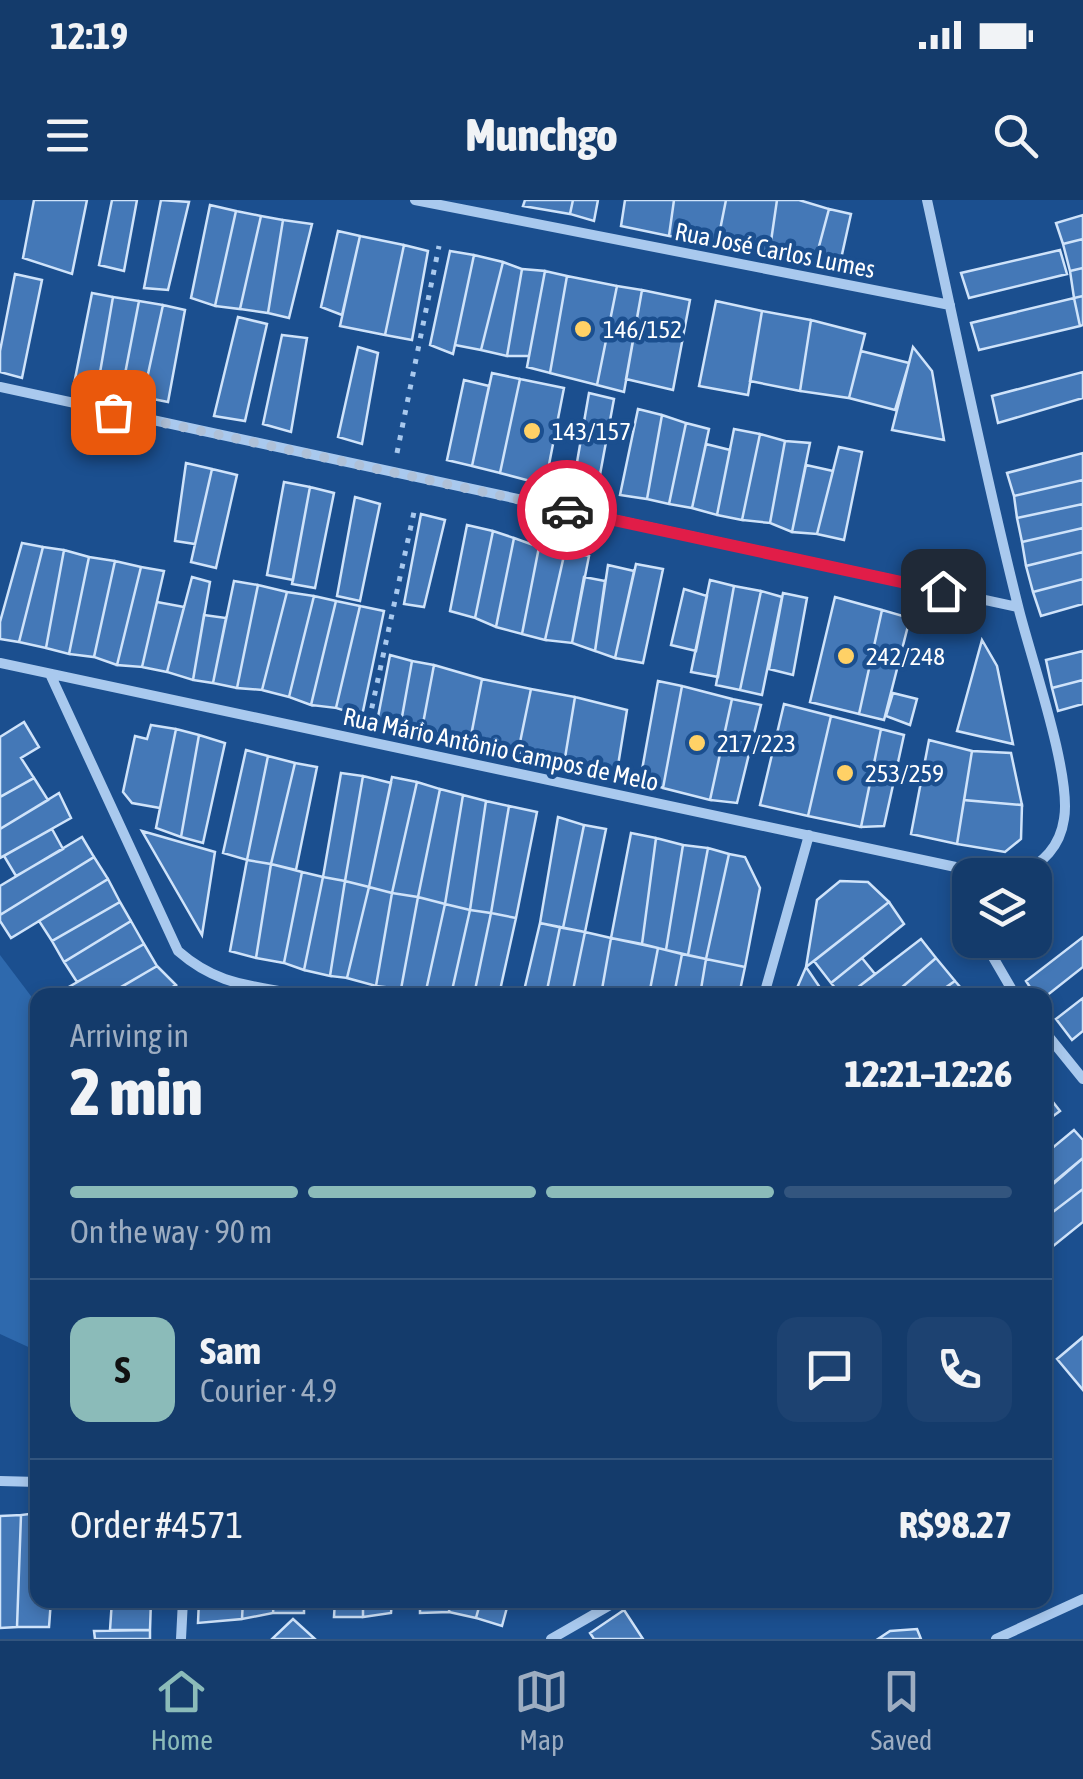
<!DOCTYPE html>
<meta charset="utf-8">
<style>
body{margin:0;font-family:"Asap Condensed",sans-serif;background:#1d4271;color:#f1f3f6;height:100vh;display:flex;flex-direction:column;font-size:38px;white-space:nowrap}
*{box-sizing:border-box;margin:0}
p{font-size:32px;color:#9dadc1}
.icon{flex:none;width:55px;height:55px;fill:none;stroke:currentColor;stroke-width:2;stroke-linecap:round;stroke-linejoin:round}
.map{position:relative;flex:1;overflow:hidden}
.panel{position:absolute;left:30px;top:788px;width:1022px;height:620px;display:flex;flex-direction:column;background:#143b6b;border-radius:20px;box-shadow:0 5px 15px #0003,0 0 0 2px #33557e}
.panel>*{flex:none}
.fabs{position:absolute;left:952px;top:658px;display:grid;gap:20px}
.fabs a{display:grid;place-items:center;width:100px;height:100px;border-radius:20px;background:#143b6b;box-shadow:0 5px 15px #0003,0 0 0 2px #33557e;font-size:50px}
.pin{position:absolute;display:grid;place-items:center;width:85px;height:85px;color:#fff;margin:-42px;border-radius:20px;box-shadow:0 5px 15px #0006}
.courier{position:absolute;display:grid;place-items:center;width:100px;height:100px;margin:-50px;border:8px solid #e11d48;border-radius:50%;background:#fff;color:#222;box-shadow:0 2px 12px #0007}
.head em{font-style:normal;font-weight:800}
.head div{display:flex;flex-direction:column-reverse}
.head{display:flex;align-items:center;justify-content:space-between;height:170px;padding:0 40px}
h1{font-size:65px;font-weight:800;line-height:75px}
.bar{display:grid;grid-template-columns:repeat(4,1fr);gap:15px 10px;align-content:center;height:120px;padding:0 40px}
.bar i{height:12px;border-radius:8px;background:#33557e}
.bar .active{background:#8bbbb9}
.bar p{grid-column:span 4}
.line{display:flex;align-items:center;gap:25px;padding:0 40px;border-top:2px solid #33557e}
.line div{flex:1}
.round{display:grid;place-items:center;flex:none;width:105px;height:105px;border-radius:20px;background:#1d4271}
.status{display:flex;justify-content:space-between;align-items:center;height:70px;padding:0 50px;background:#143b6b;direction:ltr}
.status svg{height:28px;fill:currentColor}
header{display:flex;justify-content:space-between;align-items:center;height:130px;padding:0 40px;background:#143b6b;font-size:45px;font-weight:800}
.tabs{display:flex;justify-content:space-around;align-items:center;height:140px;border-top:2px solid #33557e;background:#143b6b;font-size:28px;color:#9dadc1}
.tabs a{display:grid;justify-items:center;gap:5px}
.tabs .active{color:#8bbbb9}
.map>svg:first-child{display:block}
.green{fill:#2e69ad}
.building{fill:#4478b7;stroke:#cfe3fa;stroke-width:2.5}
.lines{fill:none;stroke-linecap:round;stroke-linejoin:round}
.path{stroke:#a9c9ee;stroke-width:5;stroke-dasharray:5 8;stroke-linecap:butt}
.street{stroke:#a9c9ee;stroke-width:10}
.done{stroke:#afc1d8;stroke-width:10;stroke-dasharray:0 18}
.route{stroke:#e11d48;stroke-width:12}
.poi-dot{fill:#ffd166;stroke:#1b4f8f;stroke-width:4}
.labels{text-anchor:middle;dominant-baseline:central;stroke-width:9;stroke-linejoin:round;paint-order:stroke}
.street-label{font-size:25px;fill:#fff;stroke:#1b4f8f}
.poi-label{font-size:25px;fill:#fff;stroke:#1b4f8f;text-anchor:start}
</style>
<div class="status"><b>12:19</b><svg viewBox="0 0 49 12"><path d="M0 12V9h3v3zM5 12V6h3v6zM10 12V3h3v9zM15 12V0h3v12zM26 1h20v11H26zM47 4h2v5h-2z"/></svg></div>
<header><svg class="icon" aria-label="menu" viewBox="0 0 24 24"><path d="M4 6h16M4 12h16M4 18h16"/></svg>Munchgo<svg class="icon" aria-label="search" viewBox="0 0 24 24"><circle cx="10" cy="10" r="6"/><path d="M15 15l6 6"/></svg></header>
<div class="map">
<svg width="1083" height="1439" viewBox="0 0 1083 1439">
<rect width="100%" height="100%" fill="#1b4f8f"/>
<path class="green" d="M 0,755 L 37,804 L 37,1151 L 0,1134 Z"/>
<path class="building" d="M 34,0 L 87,0 L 72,74 L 23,58 Z
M 112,0 L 137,0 L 124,71 L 99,65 Z
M 161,0 L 189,2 L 168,90 L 144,88 Z
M 525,0 L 573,0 L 570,14 L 523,6 Z
M 573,0 L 598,0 L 594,21 L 570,14 Z
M 625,0 L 674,0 L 669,36 L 621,26 Z
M 674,0 L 726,0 L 717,45 L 669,36 Z
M 726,0 L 777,0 L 769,55 L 717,45 Z
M 777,0 L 799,0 L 829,9 L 814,65 L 769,55 Z
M 210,5 L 236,11 L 215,106 L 191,98 Z
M 829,9 L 851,14 L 839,68 L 814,65 Z
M 236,11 L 261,16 L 240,109 L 215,106 Z
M 1083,15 L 1083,39 L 1063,44 L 1056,23 Z
M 261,16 L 283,20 L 268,113 L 240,109 Z
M 283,20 L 312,24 L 289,118 L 268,113 Z
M 338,31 L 360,36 L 342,115 L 321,107 Z
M 360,36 L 404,45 L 385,135 L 340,126 Z
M 1083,39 L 1083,68 L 1070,71 L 1063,44 Z
M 404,45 L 428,51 L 412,140 L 385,135 Z
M 1060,50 L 1067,74 L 969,98 L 961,73 Z
M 450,51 L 474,55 L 453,154 L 430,145 Z
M 474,55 L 503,62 L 481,150 L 455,145 Z
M 503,62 L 522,69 L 507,156 L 481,150 Z
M 1083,68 L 1083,96 L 1074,98 L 1070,71 Z
M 522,69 L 545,71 L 529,156 L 507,156 Z
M 545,71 L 567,76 L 550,173 L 527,167 Z
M 15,74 L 42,80 L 22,178 L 0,172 L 0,151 Z
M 567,76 L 617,86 L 597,185 L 550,173 Z
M 617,86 L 642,90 L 624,192 L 597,185 Z
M 642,90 L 690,100 L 673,190 L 626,179 Z
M 92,93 L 113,97 L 97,190 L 74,184 Z
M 1083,96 L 1083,125 L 1080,126 L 1074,98 Z
M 113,97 L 139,101 L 121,195 L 97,190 Z
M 1074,98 L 1080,126 L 979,150 L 971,123 Z
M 139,101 L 163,105 L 143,197 L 121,195 Z
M 716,101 L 762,111 L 748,195 L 699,186 Z
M 163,105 L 185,110 L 168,202 L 143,197 Z
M 762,111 L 811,120 L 800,191 L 750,181 Z
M 238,117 L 267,124 L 245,221 L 214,216 Z
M 811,120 L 865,134 L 849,198 L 800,191 Z
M 282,135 L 307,138 L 291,232 L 263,224 Z
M 358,147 L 378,153 L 362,244 L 338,237 Z
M 913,147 L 932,171 L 944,240 L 892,230 Z
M 861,151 L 909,163 L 895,210 L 849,198 Z
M 1083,172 L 1083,198 L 998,223 L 992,196 Z
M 492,173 L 520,179 L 500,273 L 472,266 Z
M 520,179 L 564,188 L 545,285 L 500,273 Z
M 464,180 L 489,186 L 472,266 L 447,260 Z
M 589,193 L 614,199 L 596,296 L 572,291 Z
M 638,209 L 662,215 L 647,299 L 620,295 Z
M 662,215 L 686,223 L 669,304 L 647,299 Z
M 686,223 L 709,229 L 692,308 L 669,304 Z
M 734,229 L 760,234 L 742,320 L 717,315 Z
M 760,234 L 785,241 L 770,323 L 742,320 Z
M 785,241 L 810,243 L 792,332 L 770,323 Z
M 706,244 L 730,250 L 717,315 L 692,308 Z
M 839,247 L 862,252 L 844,340 L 817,334 Z
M 1083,253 L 1083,280 L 1014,296 L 1007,273 Z
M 186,263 L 212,269 L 195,344 L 175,341 Z
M 806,265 L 833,271 L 817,334 L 792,332 Z
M 212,269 L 237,275 L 216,368 L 191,362 Z
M 1083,280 L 1083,304 L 1017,318 L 1014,296 Z
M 284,282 L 310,287 L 293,380 L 267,375 Z
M 310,287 L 334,293 L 315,388 L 292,384 Z
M 355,297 L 380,304 L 360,401 L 337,396 Z
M 1083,304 L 1083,328 L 1022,342 L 1017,318 Z
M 421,314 L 445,320 L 424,407 L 404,404 Z
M 467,325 L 493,331 L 475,418 L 450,411 Z
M 1083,328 L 1083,352 L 1026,366 L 1022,342 Z
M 493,331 L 514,338 L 496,427 L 475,418 Z
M 514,338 L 539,347 L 522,434 L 496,427 Z
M 22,343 L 43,347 L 19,442 L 0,439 L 0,422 Z
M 43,347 L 64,350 L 46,448 L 19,442 Z
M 539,347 L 565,351 L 545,440 L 522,434 Z
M 64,350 L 89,357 L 69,454 L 46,448 Z
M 565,351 L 589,356 L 572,443 L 545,440 Z
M 1083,352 L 1083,379 L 1033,392 L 1026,366 Z
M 89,357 L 115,361 L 94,457 L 69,454 Z
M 115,361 L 141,367 L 117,465 L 94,457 Z
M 636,364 L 663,369 L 643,463 L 615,458 Z
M 608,365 L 634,371 L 615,458 L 595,451 Z
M 141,367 L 164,371 L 142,467 L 117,465 Z
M 192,377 L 210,382 L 193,480 L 167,472 Z
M 584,377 L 605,381 L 595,451 L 572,443 Z
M 1083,379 L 1083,404 L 1041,416 L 1033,392 Z
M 710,380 L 734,386 L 718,477 L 691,472 Z
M 234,381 L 258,385 L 237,488 L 213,483 Z
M 258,385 L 287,392 L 262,490 L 237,488 Z
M 734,386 L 761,391 L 740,490 L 716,485 Z
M 684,389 L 707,396 L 696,451 L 671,445 Z
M 761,391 L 782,397 L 762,495 L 740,490 Z
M 287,392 L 314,396 L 289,497 L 262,490 Z
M 783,393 L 807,398 L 793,475 L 769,469 Z
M 314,396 L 336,401 L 311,505 L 289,497 Z
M 835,397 L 882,410 L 859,514 L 810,502 Z
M 336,401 L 360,406 L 336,508 L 311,505 Z
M 157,402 L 184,407 L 167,472 L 142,467 Z
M 360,406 L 384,411 L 362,516 L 336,508 Z
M 882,410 L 910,418 L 884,520 L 859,514 Z
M 204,415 L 226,418 L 213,483 L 193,480 Z
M 982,440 L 997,466 L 1013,544 L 957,531 Z
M 1083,451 L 1083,480 L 1052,488 L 1046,460 Z
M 390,455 L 412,461 L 400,528 L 377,522 Z
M 412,461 L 434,465 L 422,529 L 400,528 Z
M 434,465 L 482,479 L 470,541 L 422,529 Z
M 482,479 L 531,489 L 518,552 L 470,541 Z
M 1083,480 L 1083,504 L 1058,511 L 1052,488 Z
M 658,481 L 682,486 L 663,588 L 640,581 Z
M 682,486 L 732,499 L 710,600 L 663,588 Z
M 531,489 L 575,497 L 564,564 L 518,552 Z
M 893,493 L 917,499 L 910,525 L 886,516 Z
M 575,497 L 627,510 L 616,578 L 564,564 Z
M 732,499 L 761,505 L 737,603 L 710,600 Z
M 784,504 L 831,516 L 808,616 L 760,605 Z
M 831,516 L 881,529 L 861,627 L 808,616 Z
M 24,522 L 39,547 L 21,558 L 34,578 L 0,597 L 0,537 Z
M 151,525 L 176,529 L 160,608 L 132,603 L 123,592 L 135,536 L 147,539 Z
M 176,529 L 199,535 L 181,637 L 156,628 Z
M 881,529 L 904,535 L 884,626 L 861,627 Z
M 199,535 L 225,543 L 203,643 L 181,637 Z
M 929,540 L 972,551 L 957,644 L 911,634 Z
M 246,550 L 268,556 L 247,660 L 223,653 Z
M 972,551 L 1011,553 L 1022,605 L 964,600 Z
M 268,556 L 295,563 L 271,664 L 247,660 Z
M 295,563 L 317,567 L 296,670 L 271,664 Z
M 341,573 L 363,576 L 345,681 L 323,677 Z
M 363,576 L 391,583 L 369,687 L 345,681 Z
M 392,577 L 417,582 L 392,693 L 369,687 Z
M 34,578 L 48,600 L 0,629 L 0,597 Z
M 417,582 L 440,589 L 418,697 L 392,693 Z
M 440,589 L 463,595 L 445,704 L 418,697 Z
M 59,593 L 71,618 L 0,658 L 0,629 Z
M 463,595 L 486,601 L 470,710 L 445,704 Z
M 964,600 L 1022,605 L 1021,639 L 1005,652 L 957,644 Z
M 486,601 L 509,606 L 491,713 L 470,710 Z
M 509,606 L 537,612 L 516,718 L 491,713 Z
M 558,617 L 584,625 L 563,728 L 540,723 Z
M 584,625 L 606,629 L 585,732 L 563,728 Z
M 52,629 L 63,649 L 16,676 L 4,656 Z
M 142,631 L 215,652 L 202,735 Z
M 631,633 L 656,638 L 642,744 L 611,738 Z
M 82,637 L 94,657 L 0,715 L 0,686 Z
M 656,638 L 683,645 L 666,750 L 642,744 Z
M 683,645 L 708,648 L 688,755 L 666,750 Z
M 708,648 L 729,654 L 706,759 L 688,755 Z
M 729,654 L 745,657 L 760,688 L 745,767 L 706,759 Z
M 94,657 L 108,679 L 11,738 L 0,721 L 0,715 Z
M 247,660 L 271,664 L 256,758 L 230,751 Z
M 271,664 L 302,672 L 284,763 L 256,758 Z
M 302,672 L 323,677 L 304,770 L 284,763 Z
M 323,677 L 345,681 L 330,776 L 304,770 Z
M 108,679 L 120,702 L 52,741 L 39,721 Z
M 345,681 L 369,687 L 347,778 L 330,776 Z
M 840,681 L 868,682 L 889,702 L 806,767 L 817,700 Z
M 369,687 L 392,693 L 376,786 L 347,778 Z
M 392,693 L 418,697 L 401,789 L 376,786 Z
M 418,697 L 445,704 L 425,795 L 401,789 Z
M 120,702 L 131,721 L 64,762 L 52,741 Z
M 889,702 L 904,724 L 831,783 L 814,761 Z
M 445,704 L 470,710 L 451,795 L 425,795 Z
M 470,710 L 491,713 L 474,795 L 451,795 Z
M 491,713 L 516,718 L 499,795 L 474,795 Z
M 131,721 L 144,744 L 77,782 L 64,762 Z
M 540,723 L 560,727 L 546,795 L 523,795 Z
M 560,727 L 585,732 L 572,795 L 546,795 Z
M 585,732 L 611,738 L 601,795 L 572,795 Z
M 1083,737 L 1083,767 L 1045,797 L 1035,795 L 1026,781 Z
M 611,738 L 658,748 L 649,795 L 601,795 Z
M 921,739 L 936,758 L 893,795 L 848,795 Z
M 144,744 L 157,766 L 107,795 L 70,795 L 67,788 Z
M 658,748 L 682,754 L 674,795 L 649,795 Z
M 682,754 L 706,759 L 700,795 L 674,795 Z
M 862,758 L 875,774 L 848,795 L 841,795 L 831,783 Z
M 936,758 L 955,781 L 935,795 L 893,795 Z
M 706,759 L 745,767 L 739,795 L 700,795 Z
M 157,766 L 176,785 L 158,795 L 108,795 Z
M 806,767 L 825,795 L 794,795 Z
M 955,781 L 967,795 L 935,795 Z
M 1083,798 L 1083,831 L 1072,840 L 1056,819 Z
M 1045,892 L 1060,911 L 1045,922 Z
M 1074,930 L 1083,940 L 1083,958 L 1048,987 L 1045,982 L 1045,954 Z
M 1083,958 L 1083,989 L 1045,1018 L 1045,991 Z
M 1083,989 L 1083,1022 L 1052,1047 L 1045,1042 L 1045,1018 Z
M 1083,1137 L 1083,1190 L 1057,1159 Z
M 38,1313 L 38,1400 L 51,1400 L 49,1427 L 17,1427 L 21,1315 Z
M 21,1315 L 17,1427 L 0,1428 L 0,1316 Z
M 112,1400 L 151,1400 L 150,1430 L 110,1430 Z
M 199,1400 L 243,1400 L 242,1419 L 198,1423 Z
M 243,1400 L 274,1400 L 273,1413 L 242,1419 Z
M 274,1400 L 304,1400 L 304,1413 L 273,1413 Z
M 335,1400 L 363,1400 L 363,1417 L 334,1417 Z
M 363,1400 L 392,1400 L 391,1413 L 363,1417 Z
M 420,1400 L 450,1400 L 449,1412 L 420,1413 Z
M 450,1400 L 481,1400 L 476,1418 L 449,1412 Z
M 481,1400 L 509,1400 L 502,1426 L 476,1418 Z
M 624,1410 L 643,1439 L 594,1439 L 590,1433 Z
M 293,1419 L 315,1439 L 272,1439 Z
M 917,1429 L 921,1439 L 878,1439 L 890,1431 Z
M 150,1430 L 150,1439 L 95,1439 L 94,1431 Z"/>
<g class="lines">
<path class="path" d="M 397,253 L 439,46
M 369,521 L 414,312"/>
<path class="street" d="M 415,0 L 950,105
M 927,0 C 957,137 985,275 1019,410 C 1031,458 1072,576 1064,619 C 1060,647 1043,663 1019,675
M 0,187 L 1018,407
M 0,463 L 993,675
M 50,474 L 178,751 C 218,786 251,785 301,795
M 965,669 L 970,693
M 983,740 L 1015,795
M 764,795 L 809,635
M 1045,832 L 1083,879
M 0,1281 L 38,1282
M 181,1439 L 183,1400
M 551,1439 L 619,1400
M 996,1439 L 1083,1399"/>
</g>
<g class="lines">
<path class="done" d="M 113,212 L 567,310"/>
<path class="route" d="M 567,310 L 943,391"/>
</g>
<g class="poi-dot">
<circle cx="583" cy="129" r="10"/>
<circle cx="532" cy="231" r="10"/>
<circle cx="846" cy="456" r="10"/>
<circle cx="697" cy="543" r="10"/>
<circle cx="845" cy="573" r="10"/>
</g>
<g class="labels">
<g class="street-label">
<text transform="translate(775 50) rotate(11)">Rua José Carlos Lumes</text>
<text transform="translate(501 549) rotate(12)">Rua Mário Antônio Campos de Melo</text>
</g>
<g class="poi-label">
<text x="603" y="129">146/152</text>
<text x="552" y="231">143/157</text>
<text x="866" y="456">242/248</text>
<text x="717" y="543">217/223</text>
<text x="865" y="573">253/259</text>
</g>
</g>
</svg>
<div class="fabs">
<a><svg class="icon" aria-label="layers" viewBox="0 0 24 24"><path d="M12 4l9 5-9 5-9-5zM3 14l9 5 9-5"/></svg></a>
</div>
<div class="pin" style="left:113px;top:212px;background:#ea580c"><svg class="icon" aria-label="bag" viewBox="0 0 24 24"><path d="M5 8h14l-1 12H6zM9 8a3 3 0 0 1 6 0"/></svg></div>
<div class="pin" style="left:943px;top:391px;background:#1f2937"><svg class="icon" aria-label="home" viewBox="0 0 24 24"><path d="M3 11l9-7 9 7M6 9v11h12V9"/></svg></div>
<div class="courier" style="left:567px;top:310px"><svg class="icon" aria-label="car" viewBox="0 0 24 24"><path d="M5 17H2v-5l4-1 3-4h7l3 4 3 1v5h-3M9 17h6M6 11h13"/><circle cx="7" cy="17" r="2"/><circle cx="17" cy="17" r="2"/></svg></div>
<section class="panel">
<div class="head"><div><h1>2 min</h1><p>Arriving in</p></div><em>12:21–12:26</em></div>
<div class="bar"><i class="active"></i><i class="active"></i><i class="active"></i><i></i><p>On the way · 90 m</p></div>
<div class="line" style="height:180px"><b class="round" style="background:#8bbbb9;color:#111">S</b><div><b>Sam</b><p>Courier · 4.9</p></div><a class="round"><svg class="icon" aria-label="chat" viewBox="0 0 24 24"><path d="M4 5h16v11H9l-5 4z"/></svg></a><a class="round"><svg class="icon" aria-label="phone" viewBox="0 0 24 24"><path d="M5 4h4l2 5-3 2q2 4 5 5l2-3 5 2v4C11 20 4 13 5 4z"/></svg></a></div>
<div class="line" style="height:130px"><div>Order #4571</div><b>R$98.27</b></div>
</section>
</div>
<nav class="tabs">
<a class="active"><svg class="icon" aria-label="home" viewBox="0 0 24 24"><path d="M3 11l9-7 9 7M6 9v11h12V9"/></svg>Home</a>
<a><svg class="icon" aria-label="map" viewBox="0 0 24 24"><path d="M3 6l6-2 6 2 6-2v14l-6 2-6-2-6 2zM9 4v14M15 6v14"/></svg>Map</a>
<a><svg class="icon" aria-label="saved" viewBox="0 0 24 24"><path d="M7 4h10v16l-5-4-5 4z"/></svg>Saved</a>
</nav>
